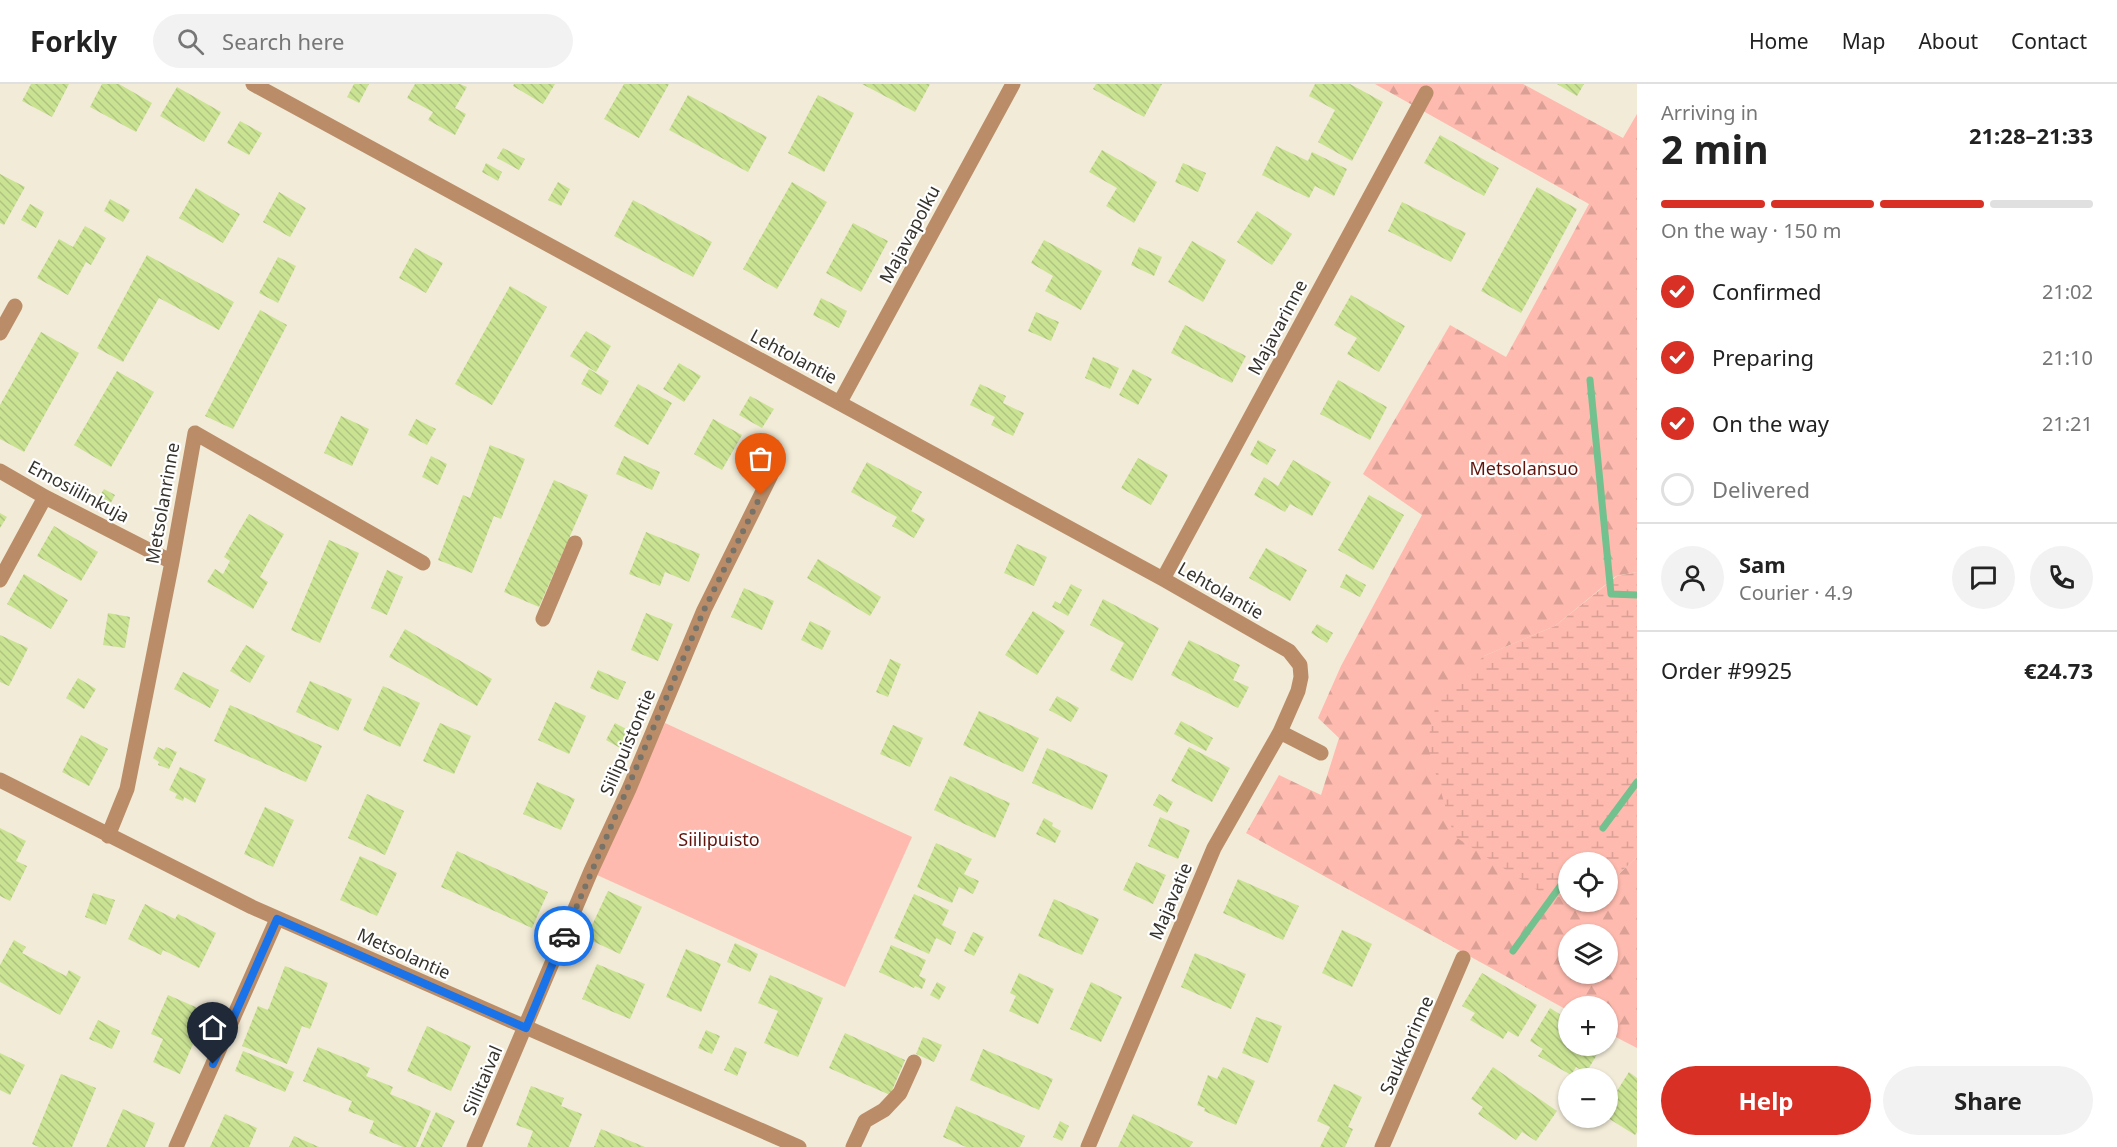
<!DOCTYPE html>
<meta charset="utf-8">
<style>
body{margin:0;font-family:"Noto Sans",sans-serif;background:#f2f2f2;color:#222;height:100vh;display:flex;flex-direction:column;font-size:22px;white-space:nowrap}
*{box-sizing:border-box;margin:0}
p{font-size:20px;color:#767676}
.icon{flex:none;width:33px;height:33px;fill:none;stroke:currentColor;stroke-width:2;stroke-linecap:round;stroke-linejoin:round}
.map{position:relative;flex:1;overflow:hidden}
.side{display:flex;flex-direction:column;background:#fff;width:480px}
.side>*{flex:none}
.controls{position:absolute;left:1558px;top:768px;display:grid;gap:12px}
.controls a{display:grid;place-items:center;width:60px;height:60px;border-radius:50%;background:#fff;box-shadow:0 2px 4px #0004;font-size:30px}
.pin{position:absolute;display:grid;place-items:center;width:51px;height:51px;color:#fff;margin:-62px -26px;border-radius:50% 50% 50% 0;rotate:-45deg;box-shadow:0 0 6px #0007}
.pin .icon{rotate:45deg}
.courier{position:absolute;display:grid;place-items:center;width:60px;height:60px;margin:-30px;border:4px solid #1a73e8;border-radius:50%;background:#fff;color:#222;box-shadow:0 2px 8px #0007}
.headline em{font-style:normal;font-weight:700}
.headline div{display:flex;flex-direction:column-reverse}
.headline{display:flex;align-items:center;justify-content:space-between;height:102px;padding:0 24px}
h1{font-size:39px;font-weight:700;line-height:45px}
.bar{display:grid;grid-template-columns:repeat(4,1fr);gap:9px 6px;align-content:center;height:72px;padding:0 24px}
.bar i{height:8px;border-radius:4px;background:#e0e0e0}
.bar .current{background:#d93025}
.bar p{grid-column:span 4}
.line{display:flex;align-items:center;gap:15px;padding:0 24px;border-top:2px solid #e0e0e0}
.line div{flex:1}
.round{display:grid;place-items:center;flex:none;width:63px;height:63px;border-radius:32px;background:#f2f2f2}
ol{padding:0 24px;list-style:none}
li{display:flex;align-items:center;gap:18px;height:66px}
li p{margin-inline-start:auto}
li .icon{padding:6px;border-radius:50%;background:#d93025;color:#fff;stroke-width:4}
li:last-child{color:#767676}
li i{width:33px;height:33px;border:3px solid #e0e0e0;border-radius:50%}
.action{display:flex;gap:12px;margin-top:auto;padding:12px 24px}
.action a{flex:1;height:69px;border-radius:36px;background:#d93025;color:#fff;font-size:24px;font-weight:700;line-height:69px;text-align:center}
.action a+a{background:#f2f2f2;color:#222}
header{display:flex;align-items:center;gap:36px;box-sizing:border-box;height:84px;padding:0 30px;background:#fff;border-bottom:2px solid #e0e0e0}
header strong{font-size:28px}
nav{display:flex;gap:33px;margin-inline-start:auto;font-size:21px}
.search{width:420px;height:54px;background:#f2f2f2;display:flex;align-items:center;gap:15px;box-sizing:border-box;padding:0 21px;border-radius:33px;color:#767676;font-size:22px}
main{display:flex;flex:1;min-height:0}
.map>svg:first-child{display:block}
.forest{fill:url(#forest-firs);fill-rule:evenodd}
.wetland{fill:url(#wetland-marsh)}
.park{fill:#febaae}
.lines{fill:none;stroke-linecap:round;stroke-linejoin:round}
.stream{stroke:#73c18e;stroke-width:7}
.building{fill:url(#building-back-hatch)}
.minor{stroke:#ba8d68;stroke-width:15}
.done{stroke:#777368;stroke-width:6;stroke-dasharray:0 10.8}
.route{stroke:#1a73e8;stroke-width:8}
.labels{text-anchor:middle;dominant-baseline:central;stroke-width:4.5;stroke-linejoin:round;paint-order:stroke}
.street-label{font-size:18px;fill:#35332c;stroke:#fff}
.park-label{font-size:18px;fill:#60140c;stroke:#fff}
</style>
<header>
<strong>Forkly</strong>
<div class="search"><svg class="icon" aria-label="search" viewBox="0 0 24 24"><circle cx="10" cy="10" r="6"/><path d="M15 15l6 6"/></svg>Search here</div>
<nav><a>Home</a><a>Map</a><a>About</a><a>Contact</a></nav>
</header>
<main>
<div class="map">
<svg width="1637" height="1063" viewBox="0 0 1637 1063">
<defs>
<pattern id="forest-firs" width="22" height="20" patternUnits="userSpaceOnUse" patternTransform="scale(1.5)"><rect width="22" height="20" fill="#febaae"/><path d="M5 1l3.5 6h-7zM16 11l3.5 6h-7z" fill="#daa096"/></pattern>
<pattern id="wetland-marsh" width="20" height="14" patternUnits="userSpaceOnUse" patternTransform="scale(1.5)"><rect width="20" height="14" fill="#febaae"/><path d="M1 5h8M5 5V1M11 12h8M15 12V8" fill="none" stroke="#daa096"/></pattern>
<pattern id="building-back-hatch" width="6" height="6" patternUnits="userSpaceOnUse" patternTransform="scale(1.5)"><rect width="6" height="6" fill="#cae393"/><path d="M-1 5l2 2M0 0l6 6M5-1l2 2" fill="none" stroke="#aec37f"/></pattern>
</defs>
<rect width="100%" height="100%" fill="#f2ebd8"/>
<path class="forest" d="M 1375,0 L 1523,0 L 1623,54 L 1637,30 L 1637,488 L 1616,492 L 1555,542 L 1484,572 L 1548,813 L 1569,813 L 1569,818 L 1608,818 L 1608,800 L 1637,773 L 1637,964 L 1608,949 L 1608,922 L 1569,922 L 1569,927 L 1246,749 L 1279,691 L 1321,711 L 1339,654 L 1318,634 L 1341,582 L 1422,431 L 1363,390 L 1450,241 L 1506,273 L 1589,120 ZM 1569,850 L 1608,850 L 1608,890 L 1569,890 Z"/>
<path class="wetland" d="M 1637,488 L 1637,773 L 1608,800 L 1608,778 L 1569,778 L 1569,813 L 1548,813 L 1454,752 L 1427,660 L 1437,616 L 1484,572 L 1555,542 L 1617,492 Z"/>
<path class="park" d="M 665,639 L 912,753 L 845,903 L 597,791 Z"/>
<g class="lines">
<path class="stream" d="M 1590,296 L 1611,510 L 1637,511
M 1603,744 L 1637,698
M 1513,867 L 1569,790"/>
</g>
<path class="building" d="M 31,0 L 69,0 L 52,33 L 22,17 Z
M 102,0 L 119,0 L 152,19 L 136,48 L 90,23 Z
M 354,0 L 369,0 L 359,19 L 347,13 Z
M 415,0 L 460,0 L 467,3 L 455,24 L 466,30 L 455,51 L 428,36 L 433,28 L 407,14 Z
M 514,0 L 555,0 L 543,20 L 513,2 Z
M 624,0 L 669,0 L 639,54 L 604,35 Z
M 862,0 L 930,0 L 915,28 Z
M 1096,0 L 1162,0 L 1144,33 L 1093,5 Z
M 1315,0 L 1350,0 L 1383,18 L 1352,77 L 1318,58 L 1335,26 L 1309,12 Z
M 1557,0 L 1584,0 L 1577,12 Z
M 177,3 L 221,28 L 204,58 L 160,32 Z
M 688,11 L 767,53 L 748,88 L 669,46 Z
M 818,11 L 854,29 L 824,88 L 788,69 Z
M 240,37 L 262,49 L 249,71 L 227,59 Z
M 1440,51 L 1499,84 L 1484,112 L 1424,79 Z
M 1276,62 L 1308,77 L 1312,68 L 1347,85 L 1334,112 L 1315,102 L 1309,114 L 1262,91 Z
M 503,64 L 525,75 L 519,86 L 497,74 Z
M 1102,66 L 1157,98 L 1134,139 L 1106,122 L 1117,104 L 1089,88 Z
M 486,79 L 502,88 L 498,97 L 482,88 Z
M 1183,79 L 1206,89 L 1198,108 L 1175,98 Z
M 0,90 L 25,103 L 4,141 L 0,139 Z
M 558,98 L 570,105 L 561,122 L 548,116 Z
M 792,98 L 827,118 L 777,205 L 743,185 Z
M 1537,103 L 1577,125 L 1521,229 L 1481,207 Z
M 196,104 L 240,130 L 223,159 L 179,134 Z
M 279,108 L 306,124 L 290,153 L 263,138 Z
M 110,115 L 130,126 L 123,138 L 104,127 Z
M 633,116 L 712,158 L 693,193 L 614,152 Z
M 1402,118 L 1466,149 L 1451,178 L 1388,147 Z
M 30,120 L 44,128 L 36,144 L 21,136 Z
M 1257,127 L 1292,150 L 1272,181 L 1237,158 Z
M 853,139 L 888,157 L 861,208 L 826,189 Z
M 85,142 L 106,154 L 91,181 L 86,178 L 68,211 L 37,194 L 59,155 L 73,163 Z
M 1044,156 L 1102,187 L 1081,226 L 1045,207 L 1053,192 L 1031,179 Z
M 1192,157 L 1226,176 L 1203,218 L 1168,198 Z
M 1139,163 L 1162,173 L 1154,192 L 1131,181 Z
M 415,164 L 443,179 L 426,209 L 399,194 Z
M 147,171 L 234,218 L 219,246 L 159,214 L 123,278 L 97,264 Z
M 278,173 L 296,182 L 278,219 L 259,209 Z
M 510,202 L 547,223 L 492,321 L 455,300 Z
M 1351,211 L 1405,242 L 1379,288 L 1347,270 L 1357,254 L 1334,241 Z
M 821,214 L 847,227 L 839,244 L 813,231 Z
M 260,226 L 287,241 L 233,345 L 205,332 Z
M 1036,228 L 1059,238 L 1051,257 L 1028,247 Z
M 1185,241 L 1246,272 L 1232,299 L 1171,269 Z
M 586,247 L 611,262 L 596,288 L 570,272 Z
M 41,248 L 79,269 L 24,368 L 0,355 L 0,321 Z
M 1093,273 L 1119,284 L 1110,305 L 1085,294 Z
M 679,279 L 701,292 L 684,318 L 663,305 Z
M 589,285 L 609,297 L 601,311 L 581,300 Z
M 1133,285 L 1152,295 L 1138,321 L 1119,311 Z
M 117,287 L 154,308 L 111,383 L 74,361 Z
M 1338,296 L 1387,323 L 1370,356 L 1320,330 Z
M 638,300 L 672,319 L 648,361 L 614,342 Z
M 980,300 L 1006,312 L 1003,319 L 1024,329 L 1013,352 L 991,341 L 995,333 L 970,321 Z
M 750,312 L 774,325 L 762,344 L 739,331 Z
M 341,332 L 369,345 L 352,382 L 324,369 Z
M 416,335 L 436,345 L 427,361 L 408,351 Z
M 713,335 L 742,351 L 722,386 L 694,370 Z
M 1258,356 L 1276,366 L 1267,381 L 1250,371 Z
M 490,361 L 525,375 L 501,435 L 494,432 L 472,489 L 438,476 L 463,411 L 470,414 Z
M 431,372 L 447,380 L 438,401 L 422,393 Z
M 624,372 L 660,388 L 652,406 L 616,390 Z
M 1138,374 L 1168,391 L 1151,421 L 1121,404 Z
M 1293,376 L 1331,398 L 1312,432 L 1290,420 L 1285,428 L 1254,411 L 1264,393 L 1278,402 Z
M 867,378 L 922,408 L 911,427 L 925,435 L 914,454 L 892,442 L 897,433 L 851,408 Z
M 554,396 L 588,411 L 539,523 L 504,508 Z
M 104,405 L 115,411 L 107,426 L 95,420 Z
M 1369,411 L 1404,431 L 1373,486 L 1338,466 Z
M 0,429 L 7,433 L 0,444 Z
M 249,430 L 284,450 L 260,493 L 268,498 L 253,525 L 207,498 L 215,485 L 223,490 L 230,477 L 224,473 Z
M 54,442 L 98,468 L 81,497 L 37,472 Z
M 646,448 L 700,470 L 689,498 L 665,488 L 660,502 L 629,490 Z
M 329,456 L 359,469 L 320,559 L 291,546 Z
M 1017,460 L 1047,473 L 1034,502 L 1004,489 Z
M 1266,464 L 1307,486 L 1290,517 L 1249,494 Z
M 818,475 L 881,513 L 870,532 L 807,494 Z
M 387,486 L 403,493 L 387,531 L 371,524 Z
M 24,490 L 68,516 L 51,545 L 7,520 Z
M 1346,490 L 1366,501 L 1360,513 L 1340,503 Z
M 1071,500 L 1082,506 L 1068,532 L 1052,523 L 1055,517 L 1060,520 Z
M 744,504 L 774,517 L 762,546 L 731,533 Z
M 1103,515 L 1159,544 L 1132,597 L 1110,586 L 1124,559 L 1090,541 Z
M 1033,527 L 1065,547 L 1037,591 L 1005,571 Z
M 108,529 L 130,533 L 125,564 L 103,561 Z
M 646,529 L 673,540 L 658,577 L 631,566 Z
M 810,537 L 831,547 L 822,566 L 801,556 Z
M 1317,540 L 1333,549 L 1327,559 L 1311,549 Z
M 405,545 L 492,595 L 477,622 L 389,573 Z
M 0,551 L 28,564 L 9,602 L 0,598 Z
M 1189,556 L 1240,581 L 1233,596 L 1249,603 L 1238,624 L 1171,591 Z
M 246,561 L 265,572 L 250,599 L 230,587 Z
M 890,575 L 901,580 L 888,613 L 876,608 Z
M 598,586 L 626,598 L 618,616 L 590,604 Z
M 183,588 L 219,606 L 210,624 L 174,605 Z
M 78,594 L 96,605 L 84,625 L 66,614 Z
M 310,597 L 352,615 L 338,647 L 296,628 Z
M 383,602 L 420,619 L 400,663 L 363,646 Z
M 1057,612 L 1079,624 L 1071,638 L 1049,626 Z
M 555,618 L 586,632 L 569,670 L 538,656 Z
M 230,621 L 322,662 L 306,698 L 214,657 Z
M 979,627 L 1039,654 L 1023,688 L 963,661 Z
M 1181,637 L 1213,654 L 1206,667 L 1174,650 Z
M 440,639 L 471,652 L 454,690 L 423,677 Z
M 615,639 L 632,648 L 622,665 L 606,656 Z
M 893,641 L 923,654 L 910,683 L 880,670 Z
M 81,651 L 108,665 L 89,702 L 62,688 Z
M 158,663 L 164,666 L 166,663 L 177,668 L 169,685 L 158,681 L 159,678 L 153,674 Z
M 1189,663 L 1230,684 L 1212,718 L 1171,697 Z
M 1047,664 L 1108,691 L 1092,726 L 1032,699 Z
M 180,683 L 206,695 L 195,719 L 184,713 L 183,717 L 175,714 L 177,710 L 169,706 Z
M 950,692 L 1010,719 L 995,754 L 934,726 Z
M 537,698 L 575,715 L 561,746 L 523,730 Z
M 367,710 L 404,727 L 385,771 L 348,754 Z
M 1159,710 L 1173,718 L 1167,729 L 1153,721 Z
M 265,723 L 294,736 L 273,783 L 244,770 Z
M 1160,733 L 1190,746 L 1178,775 L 1148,762 Z
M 1044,734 L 1053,739 L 1052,742 L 1061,747 L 1055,759 L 1036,750 Z
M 0,744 L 26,757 L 16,777 L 27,782 L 10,817 L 0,812 Z
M 936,759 L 972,775 L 964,790 L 979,797 L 973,810 L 959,803 L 952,819 L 917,803 Z
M 457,767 L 548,808 L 532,844 L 441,803 Z
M 360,772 L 397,789 L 377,832 L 340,816 Z
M 1136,778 L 1166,791 L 1153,820 L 1123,806 Z
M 1238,795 L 1299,822 L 1283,856 L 1223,829 Z
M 608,807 L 642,823 L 620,870 L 586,854 Z
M 93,809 L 115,816 L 106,841 L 85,833 Z
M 914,810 L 949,826 L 942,841 L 956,848 L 951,861 L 936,854 L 929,870 L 894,854 Z
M 1054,815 L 1099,835 L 1082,871 L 1038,852 Z
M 145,820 L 175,835 L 178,830 L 216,849 L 199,884 L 163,866 L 161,871 L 128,855 Z
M 1342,846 L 1372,860 L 1352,903 L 1322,889 Z
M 973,848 L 984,853 L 974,872 L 964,867 Z
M 14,856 L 26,863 L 22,869 L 66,892 L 69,886 L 81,893 L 60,931 L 0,898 L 0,881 Z
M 735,859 L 758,870 L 750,888 L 727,878 Z
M 891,861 L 926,876 L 919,892 L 926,895 L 922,905 L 915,902 L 914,904 L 879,888 Z
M 686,865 L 721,880 L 701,928 L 666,913 Z
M 1195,869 L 1246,890 L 1231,925 L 1181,903 Z
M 597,880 L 645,900 L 630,935 L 582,915 Z
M 285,882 L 328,899 L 310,945 L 302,942 L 287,980 L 242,962 L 258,922 L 268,926 Z
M 1019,889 L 1054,905 L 1038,940 L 1009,927 L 1016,912 L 1010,909 Z
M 1482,889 L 1537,921 L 1518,953 L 1508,947 L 1503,955 L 1470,936 L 1475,929 L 1462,922 Z
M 770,891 L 823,914 L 798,973 L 764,959 L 778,927 L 758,919 Z
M 937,898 L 946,903 L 939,916 L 930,911 Z
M 1091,898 L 1122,913 L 1101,958 L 1070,945 Z
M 168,911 L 207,928 L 180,990 L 153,978 L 163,955 L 151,950 Z
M 1550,924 L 1569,936 L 1569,962 L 1602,962 L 1586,989 L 1576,983 L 1571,991 L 1538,972 L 1543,965 L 1530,957 Z
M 1256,933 L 1282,942 L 1268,979 L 1242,969 Z
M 98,936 L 120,947 L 112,965 L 89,955 Z
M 427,942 L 471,962 L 451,1007 L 407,987 Z
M 706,946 L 720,952 L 712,970 L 698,964 Z
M 845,949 L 905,976 L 890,1011 L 829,984 Z
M 923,953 L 942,961 L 934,978 L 916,970 Z
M 318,963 L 370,984 L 366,992 L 393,1003 L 390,1010 L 431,1027 L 416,1063 L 403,1063 L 369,1049 L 374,1037 L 348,1027 L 352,1017 L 303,997 Z
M 735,963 L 747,968 L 737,992 L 724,986 Z
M 983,965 L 1053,995 L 1039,1026 L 970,996 Z
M 243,967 L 294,988 L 285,1008 L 235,987 Z
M 0,969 L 25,981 L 10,1011 L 0,1006 Z
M 1223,983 L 1255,997 L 1236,1041 L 1204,1027 L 1205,1024 L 1197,1021 L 1208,991 L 1217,995 Z
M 1493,983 L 1557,1027 L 1536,1057 L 1522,1048 L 1516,1056 L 1478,1030 L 1483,1023 L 1471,1015 Z
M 1629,988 L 1637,994 L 1637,1048 L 1635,1051 L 1608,1034 L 1608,1021 Z
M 61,990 L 96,1004 L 72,1063 L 39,1063 L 32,1060 Z
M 1334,1000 L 1362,1013 L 1348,1043 L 1353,1045 L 1345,1063 L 1320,1063 L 1330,1043 L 1317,1037 Z
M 531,1002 L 564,1014 L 561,1022 L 582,1030 L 569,1063 L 527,1063 L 533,1047 L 516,1041 Z
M 956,1022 L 1025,1052 L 1020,1063 L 966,1063 L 943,1053 Z
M 123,1025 L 155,1039 L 145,1063 L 106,1063 Z
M 436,1028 L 455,1037 L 442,1063 L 420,1063 Z
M 225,1030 L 257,1044 L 249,1063 L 210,1063 Z
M 1133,1030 L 1193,1058 L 1190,1063 L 1118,1063 Z
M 1060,1037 L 1069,1042 L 1062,1057 L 1053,1053 Z
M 601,1045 L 645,1063 L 594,1063 Z
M 294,1052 L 319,1063 L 289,1063 Z"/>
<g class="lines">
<path class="minor" d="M 253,0 L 1163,495 L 1289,567 L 1300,581 L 1301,593 L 1298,607 L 1280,648 L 1214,764 L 1088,1063
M 0,249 L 15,222
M 840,318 L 1013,0
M 0,387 L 45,413 L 172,478
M 1163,495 L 1426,9
M 0,496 L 45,413
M 543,535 L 575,459
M 1280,648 L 1321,669
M 0,696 L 252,823 L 799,1063
M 108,752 L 127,705 L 172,478 L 195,349 L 423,479
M 176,1063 L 277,835
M 474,1063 L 591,787 L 629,705 L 704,526 L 771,391
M 853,1063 L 865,1037 L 884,1026 L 900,1009 L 914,978
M 1382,1063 L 1463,874"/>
</g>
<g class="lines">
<path class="done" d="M 564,852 L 704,526 L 761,411"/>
<path class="route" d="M 213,980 L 277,835 L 526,944 L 564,852"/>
</g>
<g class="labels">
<g class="street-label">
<text transform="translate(909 150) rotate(-62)">Majavapolku</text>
<text transform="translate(1277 243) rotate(-62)">Majavarinne</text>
<text transform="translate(794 272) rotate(28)">Lehtolantie</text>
<text transform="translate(79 407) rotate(28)">Emosiilinkuja</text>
<text transform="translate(162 419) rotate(-80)">Metsolanrinne</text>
<text transform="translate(1221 506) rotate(30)">Lehtolantie</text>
<text transform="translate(627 658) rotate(-67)">Siilipuistontie</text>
<text transform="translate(1170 817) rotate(-67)">Majavatie</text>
<text transform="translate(404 869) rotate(24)">Metsolantie</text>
<text transform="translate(1406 961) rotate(-66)">Saukkorinne</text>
<text transform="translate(482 996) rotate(-67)">Siilitaival</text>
</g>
<g class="park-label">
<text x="1524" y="384">Metsolansuo</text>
<text x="719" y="755">Siilipuisto</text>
</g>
</g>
</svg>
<div class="controls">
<a><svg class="icon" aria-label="locate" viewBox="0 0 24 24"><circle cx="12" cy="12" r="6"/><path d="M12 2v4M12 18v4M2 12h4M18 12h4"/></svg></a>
<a><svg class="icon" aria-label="layers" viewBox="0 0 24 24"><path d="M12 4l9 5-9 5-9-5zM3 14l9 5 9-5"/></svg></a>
<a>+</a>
<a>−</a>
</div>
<div class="pin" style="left:761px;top:411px;background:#ea580c"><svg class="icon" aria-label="bag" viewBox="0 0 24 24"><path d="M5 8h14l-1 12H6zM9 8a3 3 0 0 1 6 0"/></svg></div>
<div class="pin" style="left:213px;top:980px;background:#1f2937"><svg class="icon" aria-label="home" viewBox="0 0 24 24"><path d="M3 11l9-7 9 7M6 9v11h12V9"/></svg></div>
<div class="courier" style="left:564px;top:852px"><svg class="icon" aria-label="car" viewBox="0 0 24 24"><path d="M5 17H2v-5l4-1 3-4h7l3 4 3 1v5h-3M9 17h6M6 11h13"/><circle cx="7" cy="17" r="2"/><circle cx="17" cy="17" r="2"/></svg></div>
</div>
<section class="side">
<div class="headline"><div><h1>2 min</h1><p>Arriving in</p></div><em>21:28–21:33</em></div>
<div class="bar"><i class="current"></i><i class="current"></i><i class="current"></i><i></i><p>On the way · 150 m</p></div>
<ol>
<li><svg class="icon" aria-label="check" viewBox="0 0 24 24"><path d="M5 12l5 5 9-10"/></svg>Confirmed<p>21:02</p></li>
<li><svg class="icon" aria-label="check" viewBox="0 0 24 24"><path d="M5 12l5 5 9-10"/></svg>Preparing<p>21:10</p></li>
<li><svg class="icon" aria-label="check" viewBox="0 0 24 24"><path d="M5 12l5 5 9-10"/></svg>On the way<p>21:21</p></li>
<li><i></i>Delivered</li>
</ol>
<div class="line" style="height:108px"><a class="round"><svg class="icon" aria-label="person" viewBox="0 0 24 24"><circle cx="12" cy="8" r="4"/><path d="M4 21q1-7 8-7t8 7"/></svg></a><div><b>Sam</b><p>Courier · 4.9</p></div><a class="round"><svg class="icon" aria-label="chat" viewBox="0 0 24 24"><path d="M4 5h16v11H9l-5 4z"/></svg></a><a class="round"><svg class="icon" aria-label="phone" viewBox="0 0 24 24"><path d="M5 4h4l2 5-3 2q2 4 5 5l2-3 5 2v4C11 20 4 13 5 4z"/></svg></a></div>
<div class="line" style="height:78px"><div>Order #9925</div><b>€24.73</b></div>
<div class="action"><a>Help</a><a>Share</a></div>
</section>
</main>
